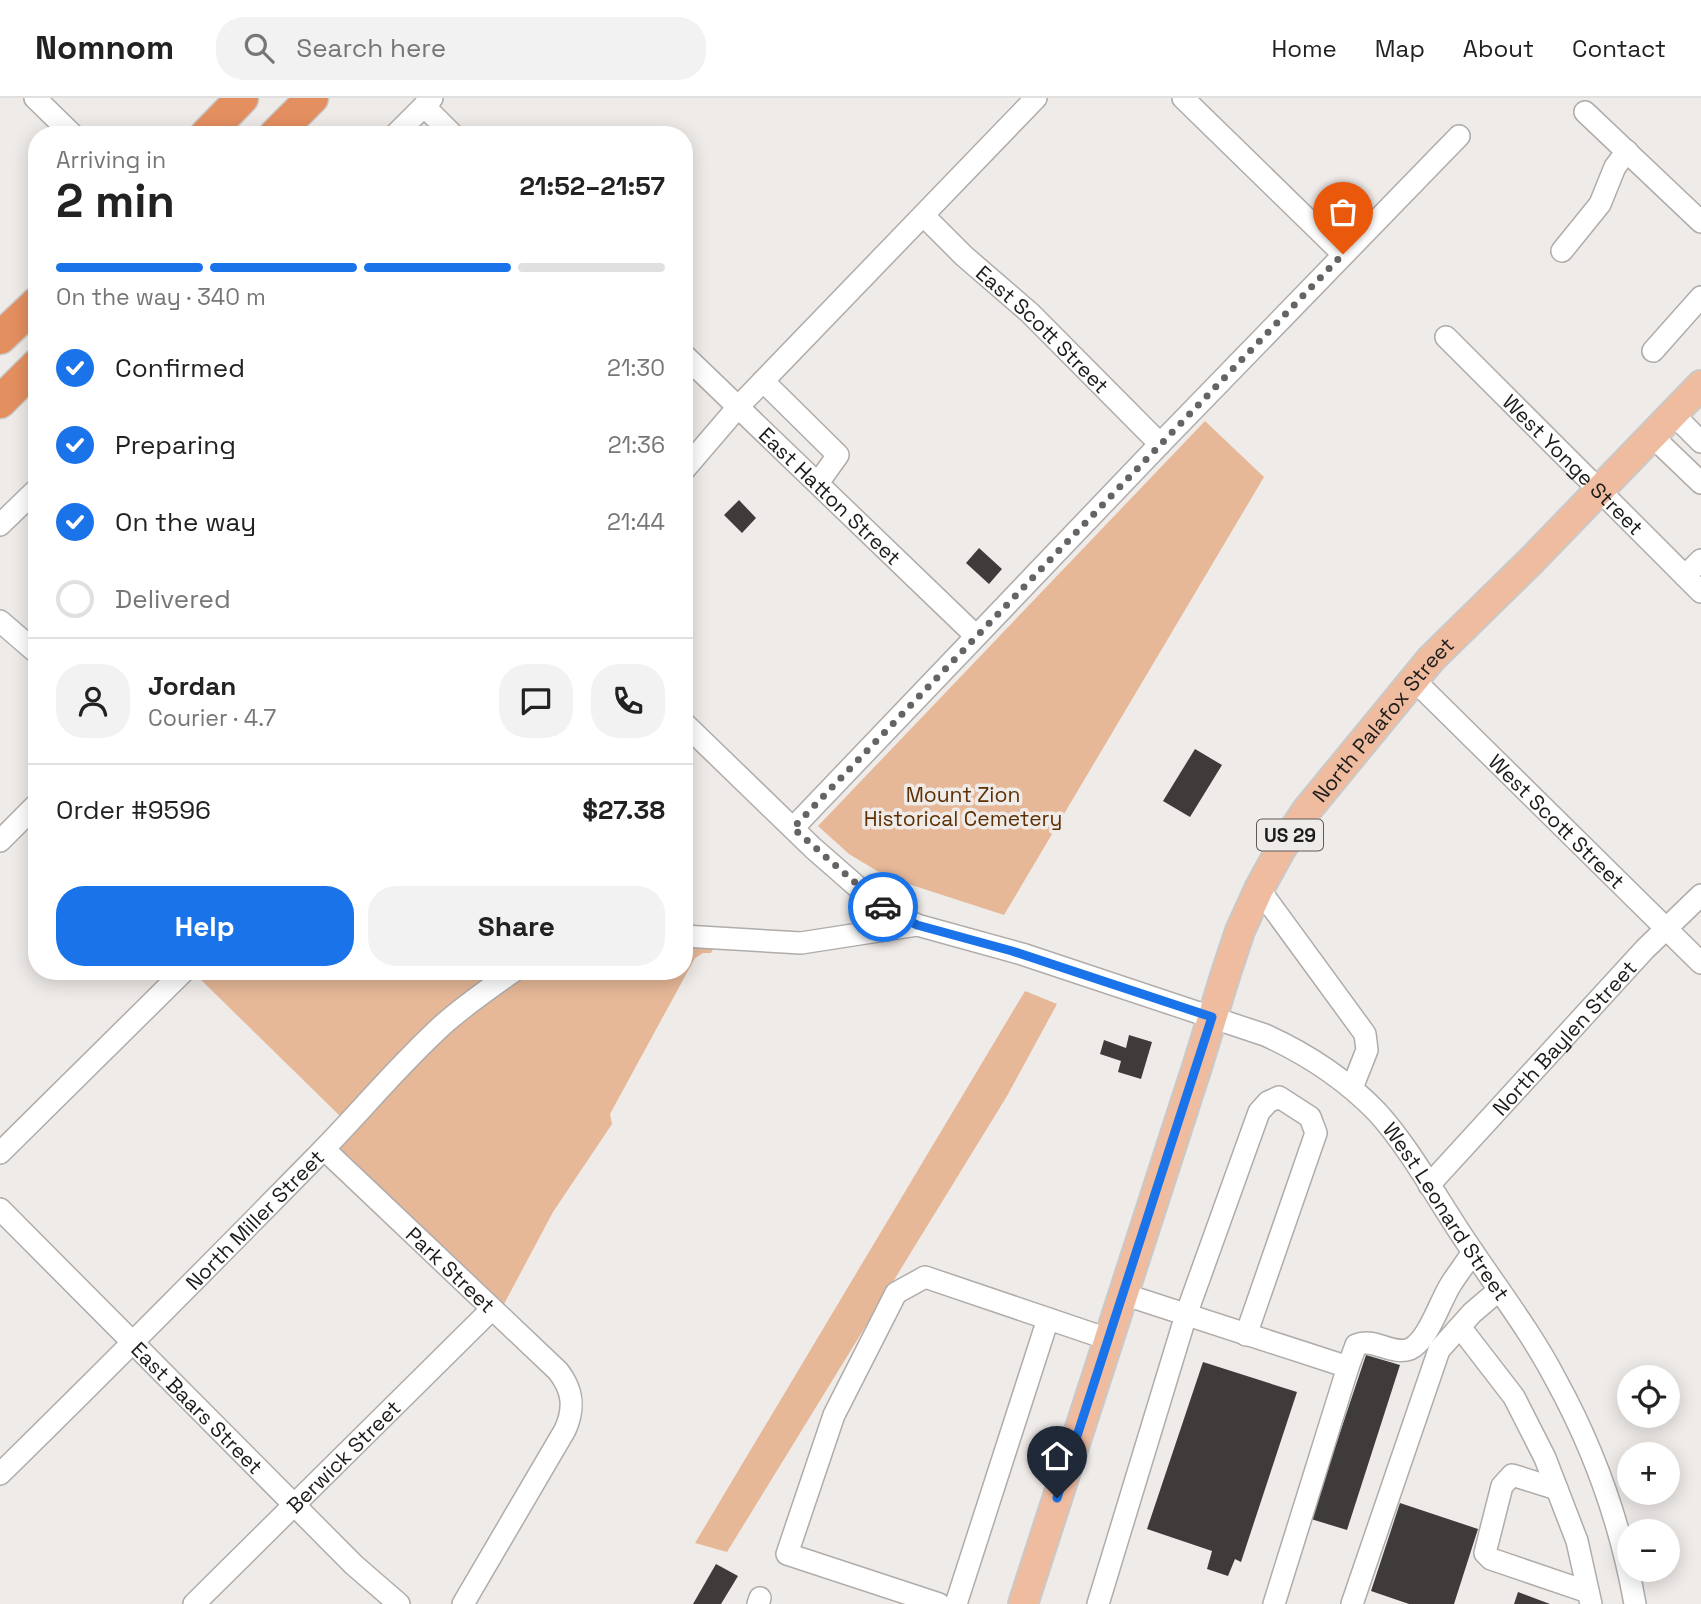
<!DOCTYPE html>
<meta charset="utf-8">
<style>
body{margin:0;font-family:"Space Grotesk",sans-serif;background:#f2f2f2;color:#222;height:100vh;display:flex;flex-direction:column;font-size:26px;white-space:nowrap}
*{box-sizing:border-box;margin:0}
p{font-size:23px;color:#767676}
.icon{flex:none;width:38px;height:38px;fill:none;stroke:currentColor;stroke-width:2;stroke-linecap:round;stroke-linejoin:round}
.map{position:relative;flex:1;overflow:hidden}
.panel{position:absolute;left:28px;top:28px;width:665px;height:854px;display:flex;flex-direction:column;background:#fff;border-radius:28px;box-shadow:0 4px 18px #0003}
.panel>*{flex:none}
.fabs{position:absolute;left:1617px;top:1267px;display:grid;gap:14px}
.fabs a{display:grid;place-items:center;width:63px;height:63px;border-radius:50%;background:#fff;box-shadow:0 4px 18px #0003;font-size:35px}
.pin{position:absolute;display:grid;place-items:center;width:60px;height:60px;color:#fff;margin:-72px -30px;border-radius:50% 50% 50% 0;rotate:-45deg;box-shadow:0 0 7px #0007}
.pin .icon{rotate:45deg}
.courier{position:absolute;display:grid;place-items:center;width:70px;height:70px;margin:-35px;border:5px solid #1a73e8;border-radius:50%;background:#fff;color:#222;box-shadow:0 2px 9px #0007}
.summary em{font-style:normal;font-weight:700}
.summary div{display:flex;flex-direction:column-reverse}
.summary{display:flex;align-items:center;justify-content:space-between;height:119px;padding:0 28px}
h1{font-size:46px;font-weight:700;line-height:52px}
.bar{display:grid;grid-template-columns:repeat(4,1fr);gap:10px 7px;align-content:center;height:84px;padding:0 28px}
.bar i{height:9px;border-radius:5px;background:#e0e0e0}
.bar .selected{background:#1a73e8}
.bar p{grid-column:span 4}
.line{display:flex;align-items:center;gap:18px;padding:0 28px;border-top:2px solid #e0e0e0}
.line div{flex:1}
.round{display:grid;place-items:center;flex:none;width:74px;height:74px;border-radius:28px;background:#f2f2f2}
ol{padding:0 28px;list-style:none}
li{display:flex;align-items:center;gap:21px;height:77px}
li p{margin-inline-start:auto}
li .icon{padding:7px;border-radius:50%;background:#1a73e8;color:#fff;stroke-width:4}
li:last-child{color:#767676}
li i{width:38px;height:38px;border:4px solid #e0e0e0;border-radius:50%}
.primary-button{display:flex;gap:14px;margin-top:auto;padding:14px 28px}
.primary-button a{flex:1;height:80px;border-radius:28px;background:#1a73e8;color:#fff;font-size:28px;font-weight:700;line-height:80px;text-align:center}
.primary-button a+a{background:#f2f2f2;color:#222}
header{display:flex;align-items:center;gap:42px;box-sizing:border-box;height:98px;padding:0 35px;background:#fff;border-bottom:2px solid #e0e0e0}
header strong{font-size:33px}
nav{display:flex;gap:38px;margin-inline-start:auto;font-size:24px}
.search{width:490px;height:63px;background:#f2f2f2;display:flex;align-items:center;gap:18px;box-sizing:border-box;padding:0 24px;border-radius:28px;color:#767676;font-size:26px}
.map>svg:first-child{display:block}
.green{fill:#e6b898}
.building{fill:#3e3b3a}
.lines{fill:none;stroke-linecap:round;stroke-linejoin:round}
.minor-casing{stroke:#afacaa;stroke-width:24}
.major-casing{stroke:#c9c9c8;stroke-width:32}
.highway-casing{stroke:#c9c9c8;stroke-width:35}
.minor{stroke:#fff;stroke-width:21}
.major{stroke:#efbca0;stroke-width:28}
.highway{stroke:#e48f60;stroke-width:32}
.done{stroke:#666463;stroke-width:7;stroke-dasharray:0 12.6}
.route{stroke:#1a73e8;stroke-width:9}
.labels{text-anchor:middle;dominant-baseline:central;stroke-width:7;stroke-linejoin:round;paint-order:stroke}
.shield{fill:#efebe9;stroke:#5c5a59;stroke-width:2}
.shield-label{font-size:19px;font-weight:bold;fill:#1d1c1b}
.street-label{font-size:21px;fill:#1d1c1b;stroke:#efebe9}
.park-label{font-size:21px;fill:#5d2f03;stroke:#efebe9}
</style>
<header>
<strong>Nomnom</strong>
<div class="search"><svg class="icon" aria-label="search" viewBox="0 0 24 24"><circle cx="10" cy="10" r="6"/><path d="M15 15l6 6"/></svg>Search here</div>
<nav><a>Home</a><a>Map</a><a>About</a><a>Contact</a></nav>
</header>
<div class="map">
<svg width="1701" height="1506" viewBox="0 0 1701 1506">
<rect width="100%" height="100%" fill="#efebe9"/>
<path class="green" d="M 1205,323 L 1264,379 L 1004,817 L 887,779 L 849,756 L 818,728 Z
M 684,847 L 714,849 L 711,855 L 703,855 L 695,860 L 610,1016 L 612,1026 L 553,1114 L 503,1208 L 337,1050 L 419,962 L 486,902 L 530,873 L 684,873 Z
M 196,873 L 499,873 L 342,1020 L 194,875 Z
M 1025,893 L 1057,906 L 1007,998 L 727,1454 L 695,1445 Z"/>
<path class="building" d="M 739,402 L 756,420 L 742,435 L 724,417 Z
M 979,450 L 1002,471 L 989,486 L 966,465 Z
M 1195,651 L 1222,667 L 1190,719 L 1163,703 Z
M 1129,937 L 1152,944 L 1141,981 L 1118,974 L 1121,963 L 1100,956 L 1104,942 L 1126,950 Z
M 1366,1257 L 1400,1267 L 1347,1432 L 1311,1421 Z
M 1203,1264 L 1297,1294 L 1241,1464 L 1235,1461 L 1228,1478 L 1207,1471 L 1212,1453 L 1147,1431 Z
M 1400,1405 L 1478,1431 L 1454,1506 L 1409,1506 L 1371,1493 Z
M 716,1466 L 738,1478 L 721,1506 L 693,1506 Z
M 1518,1494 L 1550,1506 L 1514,1506 Z"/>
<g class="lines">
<defs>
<g id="minor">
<path d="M 35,0 L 73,37"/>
<path d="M 1183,0 L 1343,156"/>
<path d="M 424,8 L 453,37"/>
<path d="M 1585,14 L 1701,124"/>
<path d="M 395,37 L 432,0"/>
<path id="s1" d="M 924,118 L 964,158 L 1030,215 L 1160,346"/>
<path d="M 1562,153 L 1600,106 L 1615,69 L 1627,53"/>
<path id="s2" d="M 1446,239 L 1701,494"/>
<path d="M 1653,253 L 1701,199"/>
<path id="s3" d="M 684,257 L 976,538"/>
<path d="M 763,283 L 838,357 L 818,385"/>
<path d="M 1673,316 L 1701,344"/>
<path d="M 1652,338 L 1701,385"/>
<path d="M 684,372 L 738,309 L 1036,0"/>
<path d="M 0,427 L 37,391"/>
<path d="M 1685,478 L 1701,462"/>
<path d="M 0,523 L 37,555"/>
<path id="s4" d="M 1414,582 L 1701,865"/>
<path id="s5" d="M 684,625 L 813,750 L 877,806 L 917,827 L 1022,856 L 1265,937 C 1307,956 1344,980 1377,1014 C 1410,1050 1439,1104 1467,1145 C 1497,1190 1531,1234 1556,1282 C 1595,1353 1621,1427 1635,1506"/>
<path d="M 793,730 L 1160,346 L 1459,38"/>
<path d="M 0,743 L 37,706"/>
<path d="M 1259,791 L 1365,936 L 1367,952 L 1352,990"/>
<path d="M 684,838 L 801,845 L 917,827"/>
<path id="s6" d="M 324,1051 L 558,1273 C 573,1292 575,1310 565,1332 L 463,1506"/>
<path d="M 0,1055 L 184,873"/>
<path id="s7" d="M 1429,1087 L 1645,851 L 1701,797"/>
<path id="s8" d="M 0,1111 L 354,1467 L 399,1506"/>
<path d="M 1123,1196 L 1348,1269 L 1274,1506"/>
<path d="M 1460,1229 L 1514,1299 L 1545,1360 L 1577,1443 L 1591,1506"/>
<path d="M 1348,1269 L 1356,1247 C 1374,1239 1392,1258 1410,1251 C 1428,1243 1440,1203 1451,1186 C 1458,1175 1466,1165 1473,1154"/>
<path id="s9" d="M 0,1376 C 106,1272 210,1167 314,1061 C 359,1016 399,966 446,924 C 468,905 491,889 514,873"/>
<path d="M 1557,1391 L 1512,1377 L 1502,1388 L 1485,1455 L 1491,1461 L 1588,1494"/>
<path id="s10" d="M 194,1506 L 492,1211"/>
<path d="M 758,1506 L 760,1500"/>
<path d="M 939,1506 L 787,1456 L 834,1317 L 896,1195 L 925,1179 L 1108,1241"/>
<path d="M 956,1506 L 1048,1221"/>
<path d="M 1098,1506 L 1186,1217 L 1259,1014 L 1268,1004 L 1279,999 L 1310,1019 L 1316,1035 L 1246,1237"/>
<path d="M 1352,1506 L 1439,1252 L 1472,1215 L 1499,1192"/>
</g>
<g id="major">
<path id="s11" d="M 1023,1506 L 1197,969 L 1226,875 L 1240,833 L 1259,791 L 1281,751 L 1307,712 L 1431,561 L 1532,462 L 1701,287"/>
</g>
<path id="highway" d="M 206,37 L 242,0
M 275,37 L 312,0
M 0,240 L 37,205
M 0,304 L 37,267"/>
</defs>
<use href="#minor" class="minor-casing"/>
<use href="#major" class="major-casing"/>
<use href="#highway" class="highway-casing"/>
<use href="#minor" class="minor"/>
<use href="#major" class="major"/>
<use href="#highway" class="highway"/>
</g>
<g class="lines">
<path class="done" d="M 883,809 L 793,730 L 1343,156"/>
<path class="route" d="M 883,809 L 917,827 L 1012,853 L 1212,919 L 1057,1400"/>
</g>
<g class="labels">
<rect class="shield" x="1257" y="721.5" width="66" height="31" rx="5"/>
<g class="shield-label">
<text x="1290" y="737">US 29</text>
</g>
<g class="street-label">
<text stroke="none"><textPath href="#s1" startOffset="164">East Scott Street</textPath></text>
<text stroke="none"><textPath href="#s2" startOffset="180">West Yonge Street</textPath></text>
<text stroke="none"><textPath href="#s3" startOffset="203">East Hatton Street</textPath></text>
<text stroke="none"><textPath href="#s11" startOffset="964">North Palafox Street</textPath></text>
<text stroke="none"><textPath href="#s4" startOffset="201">West Scott Street</textPath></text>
<text stroke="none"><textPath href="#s7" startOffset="200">North Baylen Street</textPath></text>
<text stroke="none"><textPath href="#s5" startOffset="933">West Leonard Street</textPath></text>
<text stroke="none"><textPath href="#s9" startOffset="360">North Miller Street</textPath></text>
<text stroke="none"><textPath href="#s6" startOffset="175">Park Street</textPath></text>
<text stroke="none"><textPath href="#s8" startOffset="280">East Baars Street</textPath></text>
<text stroke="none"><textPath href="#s10" startOffset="210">Berwick Street</textPath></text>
</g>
<g class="park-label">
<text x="963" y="696">Mount Zion<tspan x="963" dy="24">Historical Cemetery</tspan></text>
</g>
</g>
</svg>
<div class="fabs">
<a><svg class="icon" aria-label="locate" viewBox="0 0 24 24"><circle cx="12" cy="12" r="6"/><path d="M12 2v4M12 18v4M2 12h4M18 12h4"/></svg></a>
<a>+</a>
<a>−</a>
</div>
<div class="pin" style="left:1343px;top:156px;background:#ea580c"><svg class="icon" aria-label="bag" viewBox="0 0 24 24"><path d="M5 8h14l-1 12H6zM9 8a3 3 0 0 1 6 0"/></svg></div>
<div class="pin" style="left:1057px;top:1400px;background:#1f2937"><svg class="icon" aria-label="home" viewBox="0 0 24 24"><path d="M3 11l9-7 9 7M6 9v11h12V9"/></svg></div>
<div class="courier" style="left:883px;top:809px"><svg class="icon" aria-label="car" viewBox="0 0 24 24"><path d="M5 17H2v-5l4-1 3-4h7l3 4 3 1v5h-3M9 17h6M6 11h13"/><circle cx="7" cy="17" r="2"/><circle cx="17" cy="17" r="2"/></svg></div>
<section class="panel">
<div class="summary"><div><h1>2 min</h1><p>Arriving in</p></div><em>21:52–21:57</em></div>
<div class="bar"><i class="selected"></i><i class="selected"></i><i class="selected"></i><i></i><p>On the way · 340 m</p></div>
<ol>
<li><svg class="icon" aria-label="check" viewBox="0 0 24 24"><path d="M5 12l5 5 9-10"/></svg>Confirmed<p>21:30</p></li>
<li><svg class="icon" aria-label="check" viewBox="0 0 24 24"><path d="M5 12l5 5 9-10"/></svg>Preparing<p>21:36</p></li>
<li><svg class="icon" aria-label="check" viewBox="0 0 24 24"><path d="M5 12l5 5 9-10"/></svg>On the way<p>21:44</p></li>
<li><i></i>Delivered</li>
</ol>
<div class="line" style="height:126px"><a class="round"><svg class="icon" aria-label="person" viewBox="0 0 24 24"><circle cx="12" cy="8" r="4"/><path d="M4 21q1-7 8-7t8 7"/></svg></a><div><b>Jordan</b><p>Courier · 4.7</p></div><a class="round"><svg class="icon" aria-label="chat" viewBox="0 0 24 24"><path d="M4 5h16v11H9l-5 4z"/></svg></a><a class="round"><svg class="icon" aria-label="phone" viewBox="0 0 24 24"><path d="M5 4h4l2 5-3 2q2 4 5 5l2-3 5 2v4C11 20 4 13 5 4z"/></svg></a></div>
<div class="line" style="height:91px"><div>Order #9596</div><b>$27.38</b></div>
<div class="primary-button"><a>Help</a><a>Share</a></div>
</section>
</div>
